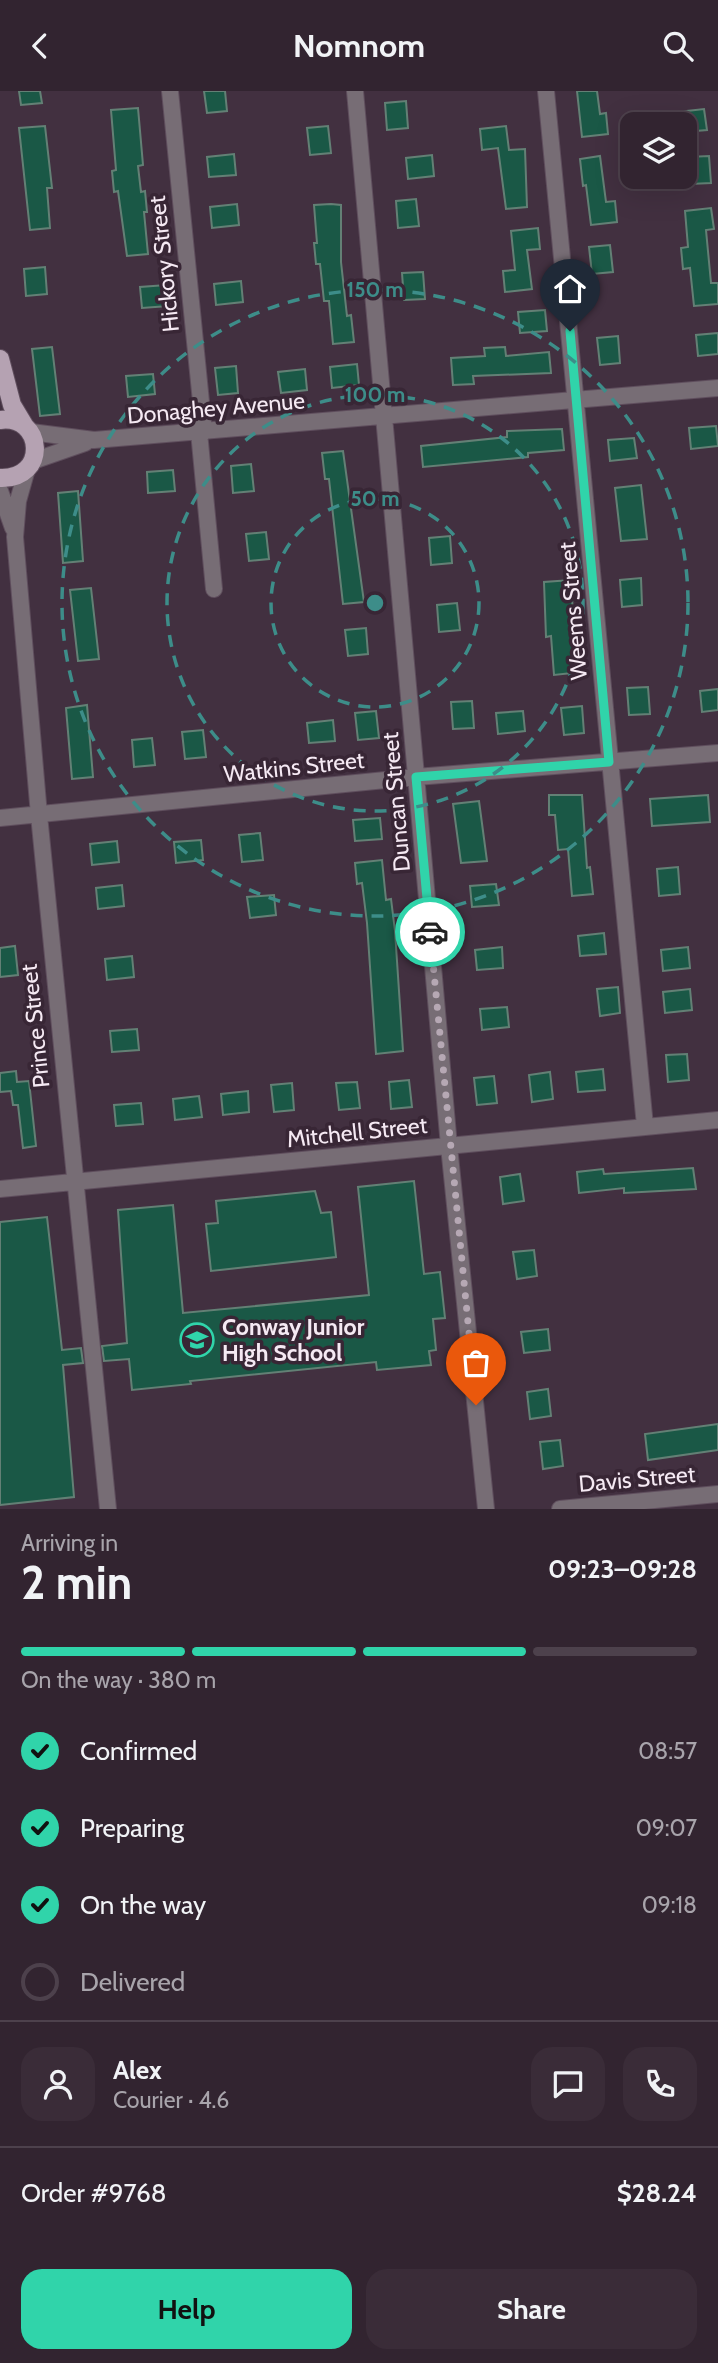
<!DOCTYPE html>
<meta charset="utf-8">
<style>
body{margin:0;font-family:Cabin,sans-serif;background:#3a2c38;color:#f1f3f6;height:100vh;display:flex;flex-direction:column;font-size:26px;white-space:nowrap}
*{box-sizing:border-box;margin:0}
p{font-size:23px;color:#a8a4ab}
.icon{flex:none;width:38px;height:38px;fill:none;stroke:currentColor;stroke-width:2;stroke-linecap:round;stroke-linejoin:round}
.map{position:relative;height:1418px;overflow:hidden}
.sheet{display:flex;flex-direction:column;background:#322430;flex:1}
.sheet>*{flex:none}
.buttons{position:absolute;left:620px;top:21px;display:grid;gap:14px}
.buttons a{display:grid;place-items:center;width:77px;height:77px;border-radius:14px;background:#322430;box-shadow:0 7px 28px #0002,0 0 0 2px #4d414c;font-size:35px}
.pin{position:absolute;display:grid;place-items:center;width:60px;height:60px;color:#fff;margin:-72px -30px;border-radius:50% 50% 50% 0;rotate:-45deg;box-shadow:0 0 7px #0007}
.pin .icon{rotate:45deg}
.courier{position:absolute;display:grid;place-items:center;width:70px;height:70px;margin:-35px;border:5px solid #30d4aa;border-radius:50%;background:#fff;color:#222;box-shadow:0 2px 9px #0007}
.overview em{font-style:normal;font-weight:700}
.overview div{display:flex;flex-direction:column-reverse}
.overview{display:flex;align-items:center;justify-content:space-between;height:119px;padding:0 21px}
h1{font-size:46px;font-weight:700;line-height:52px}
.bar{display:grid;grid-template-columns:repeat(4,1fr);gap:10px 7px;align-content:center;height:84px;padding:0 21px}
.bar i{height:9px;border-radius:5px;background:#4d414c}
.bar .active{background:#30d4aa}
.bar p{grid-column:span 4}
.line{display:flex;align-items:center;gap:18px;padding:0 21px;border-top:2px solid #4d414c}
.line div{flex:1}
.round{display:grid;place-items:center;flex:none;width:74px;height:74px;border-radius:21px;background:#3a2c38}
ol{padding:0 21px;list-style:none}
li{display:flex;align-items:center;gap:21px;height:77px}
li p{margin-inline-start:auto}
li .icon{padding:7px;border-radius:50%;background:#30d4aa;color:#111;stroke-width:4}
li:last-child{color:#a8a4ab}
li i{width:38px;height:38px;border:4px solid #4d414c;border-radius:50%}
.button{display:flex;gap:14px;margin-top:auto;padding:14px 21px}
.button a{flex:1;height:80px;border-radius:21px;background:#30d4aa;color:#111;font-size:28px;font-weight:700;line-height:80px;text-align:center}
.button a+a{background:#3a2c38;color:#f1f3f6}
header{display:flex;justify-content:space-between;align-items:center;height:91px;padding:0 21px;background:#322430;font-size:32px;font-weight:700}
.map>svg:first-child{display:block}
.building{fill:#1a5846;stroke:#638075;stroke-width:2}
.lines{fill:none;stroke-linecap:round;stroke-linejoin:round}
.minor-casing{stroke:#5f4e5d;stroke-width:18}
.major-casing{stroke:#5f4e5d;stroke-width:20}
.minor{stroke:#776d75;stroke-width:16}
.major{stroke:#b5a2b2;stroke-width:18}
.done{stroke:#b6a8b4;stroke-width:7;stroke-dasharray:0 12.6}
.route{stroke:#30d4aa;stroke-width:9}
.ring{fill:none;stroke:#3d8d89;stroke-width:3.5;stroke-dasharray:12 9}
.labels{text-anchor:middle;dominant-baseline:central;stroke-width:7;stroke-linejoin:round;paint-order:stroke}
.street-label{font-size:23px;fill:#f5e9f3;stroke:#382635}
.poi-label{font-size:23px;font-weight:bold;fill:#f5e9f3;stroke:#382635;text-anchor:start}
.centre{fill:#3d8d89;stroke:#382635;stroke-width:3.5}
.ring-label{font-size:21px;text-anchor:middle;font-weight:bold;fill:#3d8d89;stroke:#382635;stroke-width:7;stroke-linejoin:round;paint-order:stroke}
</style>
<header><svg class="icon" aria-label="back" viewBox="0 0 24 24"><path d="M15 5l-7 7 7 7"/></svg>Nomnom<svg class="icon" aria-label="search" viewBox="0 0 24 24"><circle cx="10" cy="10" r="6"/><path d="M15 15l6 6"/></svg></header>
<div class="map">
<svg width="718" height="1418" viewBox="0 0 718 1418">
<rect width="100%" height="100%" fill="#423040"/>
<path class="building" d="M 19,0 L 40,0 L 42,12 L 21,14 Z
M 204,0 L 225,0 L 227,20 L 207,22 Z
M 577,0 L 597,0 L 600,23 L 606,22 L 608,43 L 582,46 Z
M 406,10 L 408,37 L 387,39 L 385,12 Z
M 138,17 L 143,74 L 138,75 L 141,101 L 145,100 L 147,121 L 144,121 L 148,163 L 127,165 L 118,100 L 114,101 L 112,80 L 116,79 L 111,19 Z
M 704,18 L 707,39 L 684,41 L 684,33 L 679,33 L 678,21 Z
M 45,35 L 52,97 L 47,97 L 50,137 L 30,139 L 19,37 Z
M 328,35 L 331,62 L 310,64 L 307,37 Z
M 506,35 L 509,59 L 525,58 L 527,116 L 506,118 L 498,57 L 482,59 L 480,38 Z
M 234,63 L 236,84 L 209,86 L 207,66 Z
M 432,64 L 434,85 L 408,88 L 406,67 Z
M 600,65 L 606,111 L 615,110 L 617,131 L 591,134 L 586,94 L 583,95 L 580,68 Z
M 709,65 L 711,92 L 690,93 L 688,66 Z
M 416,108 L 419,135 L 398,137 L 396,110 Z
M 237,113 L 239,134 L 212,137 L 210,116 Z
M 331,113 L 341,114 L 341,171 L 347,225 L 351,224 L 354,251 L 333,253 L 329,210 L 324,210 L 320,173 L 316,173 L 314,152 L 317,152 L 314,114 Z
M 711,117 L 714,138 L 706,139 L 711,192 L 718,192 L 718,213 L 694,215 L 690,177 L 683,178 L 681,157 L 688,156 L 685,120 Z
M 538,137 L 540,158 L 527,159 L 532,198 L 505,201 L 503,180 L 515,179 L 511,140 Z
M 610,154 L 613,181 L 592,183 L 589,156 Z
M 45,176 L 47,203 L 26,205 L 24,178 Z
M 423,181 L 425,208 L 404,209 L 402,182 Z
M 241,190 L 243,211 L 216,214 L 214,193 Z
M 166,194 L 168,215 L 142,217 L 140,196 Z
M 545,219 L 547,240 L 520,242 L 518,221 Z
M 718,242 L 718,263 L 698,265 L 696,244 Z
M 618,245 L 620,272 L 600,274 L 597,247 Z
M 52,256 L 60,323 L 40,325 L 32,258 Z
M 505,256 L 506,265 L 549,261 L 551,282 L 473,285 L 474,293 L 453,294 L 451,267 L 485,265 L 484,257 Z
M 357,273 L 359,294 L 332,297 L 330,276 Z
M 236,275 L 238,302 L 218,304 L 215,277 Z
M 305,278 L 307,299 L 281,302 L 278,281 Z
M 153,283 L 155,303 L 128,306 L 126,285 Z
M 716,335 L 718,355 L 691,358 L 689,337 Z
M 562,338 L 564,359 L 528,362 L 528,366 L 423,376 L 421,355 L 507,346 L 507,340 Z
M 634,347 L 637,367 L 610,370 L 608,349 Z
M 343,360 L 364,511 L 343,513 L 329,388 L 325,388 L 322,362 Z
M 251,373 L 254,400 L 233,402 L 231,375 Z
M 173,379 L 175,400 L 148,402 L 147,381 Z
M 641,394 L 647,448 L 621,450 L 615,397 Z
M 78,400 L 83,470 L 63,472 L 58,402 Z
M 266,441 L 269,468 L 249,470 L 246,443 Z
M 450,445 L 452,472 L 431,474 L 429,447 Z
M 641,487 L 642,514 L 622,516 L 620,489 Z
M 571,489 L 575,561 L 579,560 L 581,581 L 554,584 L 551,545 L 546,546 L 544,491 Z
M 91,497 L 99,568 L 78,570 L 70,499 Z
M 457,512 L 460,539 L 439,541 L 437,514 Z
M 366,537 L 368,563 L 348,565 L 345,539 Z
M 648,596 L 650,623 L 629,624 L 627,597 Z
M 718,598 L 718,619 L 702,621 L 700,600 Z
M 472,610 L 474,637 L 453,638 L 451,611 Z
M 87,614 L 93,686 L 72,688 L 66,617 Z
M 582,615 L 584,642 L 564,644 L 561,617 Z
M 376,620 L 379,647 L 358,649 L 355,622 Z
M 523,620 L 525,640 L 498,643 L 496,622 Z
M 333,629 L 335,650 L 309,652 L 307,632 Z
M 203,639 L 206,666 L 185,668 L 182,641 Z
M 152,647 L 155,674 L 134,676 L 132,649 Z
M 549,704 L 582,704 L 587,777 L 590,776 L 593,803 L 572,805 L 568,758 L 558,759 L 555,724 L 549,724 Z
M 708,704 L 710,731 L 652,735 L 650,708 Z
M 479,710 L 487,770 L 461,772 L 453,713 Z
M 380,727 L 382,748 L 355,750 L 353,729 Z
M 260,742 L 263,769 L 242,771 L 239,744 Z
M 201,749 L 203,769 L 176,772 L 174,751 Z
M 117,750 L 119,771 L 92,774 L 90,753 Z
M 382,769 L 386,809 L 391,808 L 395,840 L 403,960 L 376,963 L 367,832 L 362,792 L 357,793 L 355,772 Z
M 678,776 L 680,803 L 659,805 L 657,778 Z
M 496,793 L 499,814 L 472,816 L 470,795 Z
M 122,794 L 124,815 L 98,818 L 96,797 Z
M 274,804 L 276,824 L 250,827 L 247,806 Z
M 604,842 L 606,863 L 580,865 L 578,845 Z
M 15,855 L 18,884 L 0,886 L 0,857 Z
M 502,856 L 503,877 L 477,879 L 475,859 Z
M 688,856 L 690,877 L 663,880 L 661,859 Z
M 132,865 L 134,886 L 107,889 L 105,868 Z
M 618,896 L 620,922 L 600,925 L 597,898 Z
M 690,898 L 692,919 L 665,922 L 663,901 Z
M 507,916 L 509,936 L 482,939 L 480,918 Z
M 137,938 L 139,959 L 112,961 L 110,940 Z
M 687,963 L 689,989 L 668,991 L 666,964 Z
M 603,978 L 605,999 L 578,1001 L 576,981 Z
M 16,980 L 17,991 L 29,990 L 36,1055 L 23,1057 L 18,1014 L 13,1014 L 11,1000 L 0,1001 L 0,982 Z
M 550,981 L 553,1008 L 532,1011 L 529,984 Z
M 494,985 L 497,1012 L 477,1014 L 474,987 Z
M 409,989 L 412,1016 L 391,1018 L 389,991 Z
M 357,991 L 360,1017 L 339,1019 L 336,992 Z
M 292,992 L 294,1019 L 274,1021 L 271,994 Z
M 248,1000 L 249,1021 L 223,1024 L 221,1003 Z
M 199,1005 L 202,1026 L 175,1029 L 173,1008 Z
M 141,1012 L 143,1033 L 116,1035 L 114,1014 Z
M 693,1077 L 696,1098 L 624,1102 L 624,1097 L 579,1102 L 577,1081 L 603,1078 L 604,1083 Z
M 520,1083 L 524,1110 L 503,1113 L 500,1086 Z
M 414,1090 L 424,1183 L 440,1181 L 445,1227 L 433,1228 L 436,1259 L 429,1260 L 431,1274 L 377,1279 L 376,1271 L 190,1290 L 191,1293 L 132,1299 L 129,1268 L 104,1270 L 102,1255 L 127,1252 L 118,1119 L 173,1114 L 183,1222 L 369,1204 L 358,1096 Z
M 315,1100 L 321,1122 L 331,1121 L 336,1166 L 211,1180 L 206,1133 L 218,1132 L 216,1110 Z
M 47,1126 L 62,1259 L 81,1257 L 83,1272 L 63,1274 L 74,1406 L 0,1414 L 0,1131 Z
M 534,1159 L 537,1185 L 517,1188 L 513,1161 Z
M 548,1238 L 550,1259 L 524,1262 L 521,1241 Z
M 548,1298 L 551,1325 L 530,1328 L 527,1301 Z
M 718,1333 L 718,1359 L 648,1369 L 645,1343 Z
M 560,1349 L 563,1375 L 543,1378 L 540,1351 Z"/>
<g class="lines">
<defs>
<path id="minor" d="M 170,0 L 204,341
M 355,0 L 449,1055 L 486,1418
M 546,0 L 645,1035
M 31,341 L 94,349 L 718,297
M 199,341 L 214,498
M 33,370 L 85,352
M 27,378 L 18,410 L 15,446 L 39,724 L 108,1418
M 0,400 L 13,437
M 0,727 L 416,686 L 718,662
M 0,1098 L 718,1029
M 560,1418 L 718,1403"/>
<path id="major" d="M 0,268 L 12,314 L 24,334
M 0,329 C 44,323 49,389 0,387"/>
</defs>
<use href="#minor" class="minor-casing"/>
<use href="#major" class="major-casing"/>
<use href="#minor" class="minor"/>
<use href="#major" class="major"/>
</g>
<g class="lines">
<path class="done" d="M 430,841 L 476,1314"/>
<path class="route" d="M 430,841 L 416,686 L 609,671 L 570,240"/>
</g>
<g class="ring">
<circle cx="375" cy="512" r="104"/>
<circle cx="375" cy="512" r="208"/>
<circle cx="375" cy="512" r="313"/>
</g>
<defs>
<symbol id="school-ring" viewBox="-11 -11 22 22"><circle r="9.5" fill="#382635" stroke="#30d4aa" stroke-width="1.5"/><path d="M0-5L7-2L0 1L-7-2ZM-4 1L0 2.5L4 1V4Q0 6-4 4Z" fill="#30d4aa"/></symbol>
</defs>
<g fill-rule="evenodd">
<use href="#school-ring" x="178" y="1230" width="38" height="38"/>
</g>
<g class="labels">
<g class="street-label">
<text transform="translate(164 173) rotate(-96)">Hickory Street</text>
<text transform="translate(216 317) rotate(-5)">Donaghey Avenue</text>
<text transform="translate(573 520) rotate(-95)">Weems Street</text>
<text transform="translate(294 676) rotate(-6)">Watkins Street</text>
<text transform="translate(396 711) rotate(-95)">Duncan Street</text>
<text transform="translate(35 935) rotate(-96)">Prince Street</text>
<text transform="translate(357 1041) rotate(-6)">Mitchell Street</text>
<text transform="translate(637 1388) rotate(-5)">Davis Street</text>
</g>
<g class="poi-label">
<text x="222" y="1236">Conway Junior<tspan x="222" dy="26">High School</tspan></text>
</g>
</g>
<circle cx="375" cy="512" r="10" class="centre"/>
<g class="ring-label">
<text x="375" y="206">150 m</text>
<text x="375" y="311">100 m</text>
<text x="375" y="415">50 m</text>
</g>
</svg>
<div class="buttons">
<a><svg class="icon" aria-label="layers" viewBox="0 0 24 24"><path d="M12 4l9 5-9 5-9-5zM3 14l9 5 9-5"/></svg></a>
</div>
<div class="pin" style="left:476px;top:1314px;background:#ea580c"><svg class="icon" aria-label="bag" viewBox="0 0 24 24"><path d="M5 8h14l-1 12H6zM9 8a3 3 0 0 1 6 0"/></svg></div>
<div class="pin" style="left:570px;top:240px;background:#1f2937"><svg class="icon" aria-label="home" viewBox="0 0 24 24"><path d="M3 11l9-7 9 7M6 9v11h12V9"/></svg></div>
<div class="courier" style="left:430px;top:841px"><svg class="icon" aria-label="car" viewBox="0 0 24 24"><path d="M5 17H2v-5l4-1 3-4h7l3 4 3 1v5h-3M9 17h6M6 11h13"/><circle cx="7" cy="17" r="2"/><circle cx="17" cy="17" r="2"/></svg></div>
</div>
<section class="sheet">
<div class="overview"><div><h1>2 min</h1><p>Arriving in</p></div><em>09:23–09:28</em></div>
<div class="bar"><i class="active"></i><i class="active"></i><i class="active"></i><i></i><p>On the way · 380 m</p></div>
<ol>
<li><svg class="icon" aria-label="check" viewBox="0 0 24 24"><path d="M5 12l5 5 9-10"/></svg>Confirmed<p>08:57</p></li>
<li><svg class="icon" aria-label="check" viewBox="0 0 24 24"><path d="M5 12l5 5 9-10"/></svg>Preparing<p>09:07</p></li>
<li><svg class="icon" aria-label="check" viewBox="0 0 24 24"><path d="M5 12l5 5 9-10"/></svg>On the way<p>09:18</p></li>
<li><i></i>Delivered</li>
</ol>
<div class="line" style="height:126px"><a class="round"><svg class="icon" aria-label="person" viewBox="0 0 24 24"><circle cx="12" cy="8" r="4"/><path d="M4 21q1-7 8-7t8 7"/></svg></a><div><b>Alex</b><p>Courier · 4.6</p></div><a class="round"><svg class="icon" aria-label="chat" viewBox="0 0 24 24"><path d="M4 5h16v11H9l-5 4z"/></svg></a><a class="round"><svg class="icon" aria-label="phone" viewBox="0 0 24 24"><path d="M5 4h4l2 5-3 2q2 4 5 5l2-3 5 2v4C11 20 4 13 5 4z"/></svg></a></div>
<div class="line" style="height:91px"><div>Order #9768</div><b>$28.24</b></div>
<div class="button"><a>Help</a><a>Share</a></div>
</section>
